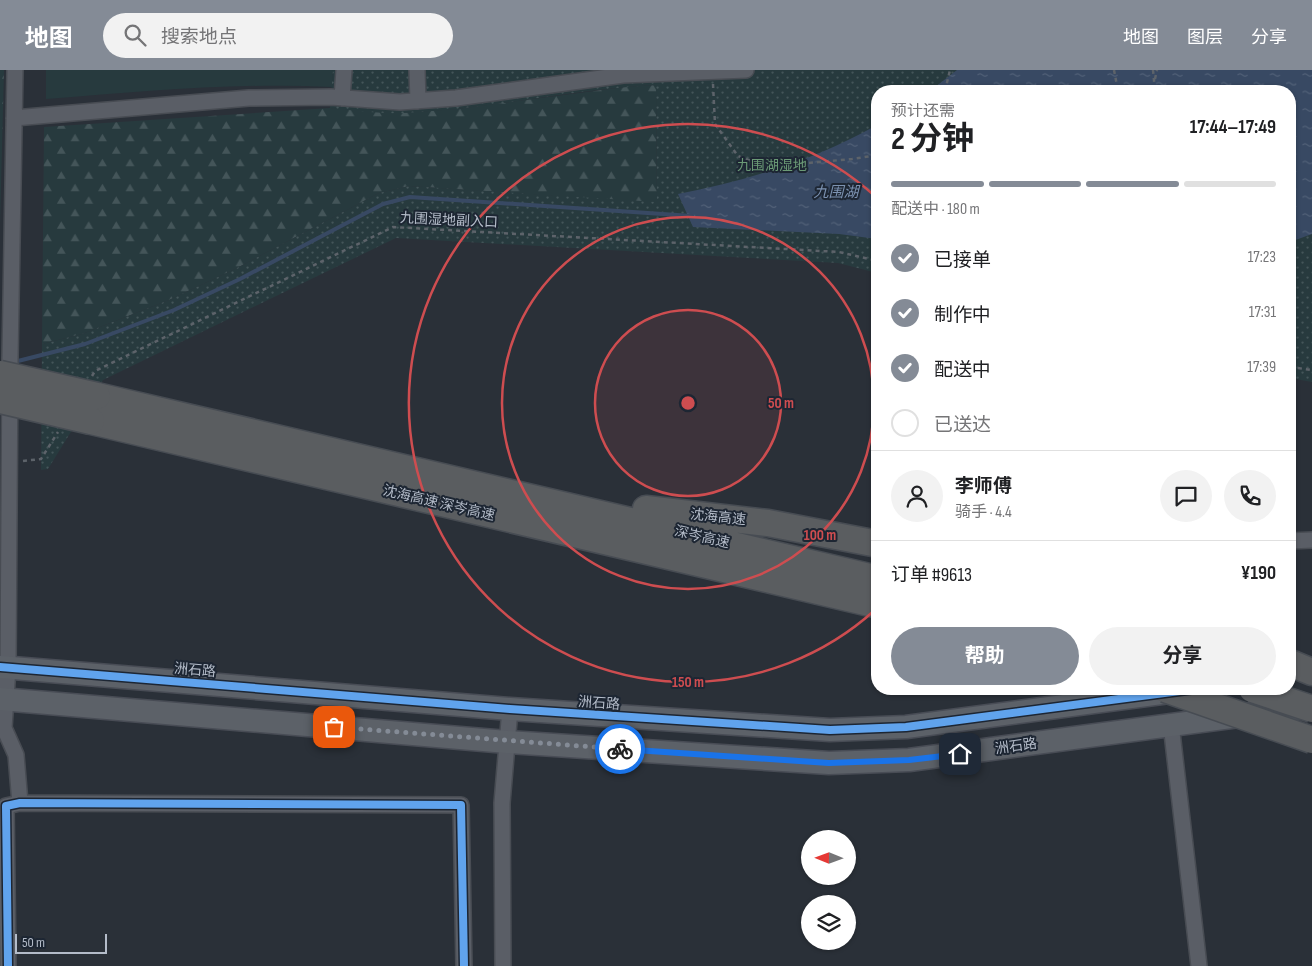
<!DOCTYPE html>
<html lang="zh">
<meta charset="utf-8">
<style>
body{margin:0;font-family:"Sofia Sans Condensed","Noto Sans SC",sans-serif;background:#f2f2f2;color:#202124;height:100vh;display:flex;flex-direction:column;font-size:19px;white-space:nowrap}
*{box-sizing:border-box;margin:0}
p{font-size:16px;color:#757577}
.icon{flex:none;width:28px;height:28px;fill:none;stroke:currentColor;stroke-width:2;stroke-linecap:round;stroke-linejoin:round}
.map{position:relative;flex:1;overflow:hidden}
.panel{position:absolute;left:871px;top:15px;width:425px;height:610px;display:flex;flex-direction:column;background:#fff;border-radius:20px;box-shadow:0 1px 4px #0004}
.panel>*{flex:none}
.needle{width:32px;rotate:271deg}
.tools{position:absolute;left:801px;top:760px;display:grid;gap:10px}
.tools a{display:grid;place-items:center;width:55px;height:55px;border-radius:50%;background:#fff;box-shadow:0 1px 4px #0004;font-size:25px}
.scale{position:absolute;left:15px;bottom:12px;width:92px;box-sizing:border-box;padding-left:5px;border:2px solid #b4bcc9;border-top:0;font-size:14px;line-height:18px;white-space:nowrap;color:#b4bcc9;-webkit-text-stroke:4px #1d2633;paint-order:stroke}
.pin{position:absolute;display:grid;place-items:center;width:42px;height:42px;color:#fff;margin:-21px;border-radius:10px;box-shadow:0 2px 8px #0006}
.courier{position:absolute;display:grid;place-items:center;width:50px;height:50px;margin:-25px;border:4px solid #1a73e8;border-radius:50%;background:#fff;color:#222;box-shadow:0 1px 6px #0007}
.overview em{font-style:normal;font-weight:700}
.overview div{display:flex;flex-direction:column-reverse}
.overview{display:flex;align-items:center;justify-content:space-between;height:85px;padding:0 20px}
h1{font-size:32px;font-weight:700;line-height:38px}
.bar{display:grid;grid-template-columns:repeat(4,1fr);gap:8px 5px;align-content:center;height:60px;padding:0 20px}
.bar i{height:6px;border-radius:4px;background:#e0e0e0}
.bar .on{background:#848b96}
.bar p{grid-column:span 4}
.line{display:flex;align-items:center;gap:12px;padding:0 20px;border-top:1px solid #e0e0e0}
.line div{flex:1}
.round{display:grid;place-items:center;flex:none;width:52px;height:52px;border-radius:26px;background:#f2f2f2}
ol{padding:0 20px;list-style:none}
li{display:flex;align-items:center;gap:15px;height:55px}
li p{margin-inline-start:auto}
li .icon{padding:5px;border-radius:50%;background:#848b96;color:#fff;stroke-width:4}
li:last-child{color:#757577}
li i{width:28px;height:28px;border:2px solid #e0e0e0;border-radius:50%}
.action{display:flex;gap:10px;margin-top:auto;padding:10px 20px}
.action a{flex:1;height:58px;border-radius:30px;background:#848b96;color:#fff;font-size:20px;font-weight:700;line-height:58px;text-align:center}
.action a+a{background:#f2f2f2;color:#202124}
header{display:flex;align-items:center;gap:30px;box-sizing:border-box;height:70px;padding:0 25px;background:#848b96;color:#fff}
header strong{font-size:24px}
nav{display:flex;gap:28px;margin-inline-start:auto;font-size:18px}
.search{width:350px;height:45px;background:#f2f2f2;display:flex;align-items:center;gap:12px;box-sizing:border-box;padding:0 18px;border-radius:28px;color:#757577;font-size:19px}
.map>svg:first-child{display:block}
.grass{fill:#273a3e}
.forest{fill:url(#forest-firs)}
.park{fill:url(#park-dots)}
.water{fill:url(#water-ripples)}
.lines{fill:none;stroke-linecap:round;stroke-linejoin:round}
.stream{stroke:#384963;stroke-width:4}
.minor-casing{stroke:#484c53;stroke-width:18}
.primary-casing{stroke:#484c55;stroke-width:25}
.motorway-casing{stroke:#474c53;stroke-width:29}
.path{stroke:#5d636a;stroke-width:2.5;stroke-dasharray:4 4;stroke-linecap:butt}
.minor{stroke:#5a5e66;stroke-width:15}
.primary{stroke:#5c6168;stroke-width:22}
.motorway{stroke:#5a5d60;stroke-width:26}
.motorway-bridge-casing{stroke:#474c53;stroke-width:29;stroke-linecap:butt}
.motorway-bridge{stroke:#5a5d60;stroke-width:26}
.cycleway-casing{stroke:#1d2633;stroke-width:11}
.cycleway{stroke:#60a3ed;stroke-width:8}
.done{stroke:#848b96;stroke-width:5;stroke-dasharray:0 9}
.route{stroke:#1a73e8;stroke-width:6}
.ring{fill:none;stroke:#ce4d50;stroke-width:2.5}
.labels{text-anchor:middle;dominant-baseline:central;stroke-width:4;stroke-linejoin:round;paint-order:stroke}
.park-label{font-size:14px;fill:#6b9a76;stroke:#1d2633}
.street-label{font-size:14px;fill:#b4bcc9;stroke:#1d2633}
.water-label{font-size:15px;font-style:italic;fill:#7c92b1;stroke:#1d2633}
.centre{fill:#ce4d50;stroke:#1d2633;stroke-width:2.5}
.ring-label{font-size:15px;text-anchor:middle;font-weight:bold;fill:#ce4d50;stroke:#1d2633;stroke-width:4;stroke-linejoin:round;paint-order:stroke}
</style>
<header>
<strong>地图</strong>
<div class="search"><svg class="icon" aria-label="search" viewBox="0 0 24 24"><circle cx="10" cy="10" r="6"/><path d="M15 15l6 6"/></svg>搜索地点</div>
<nav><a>地图</a><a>图层</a><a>分享</a></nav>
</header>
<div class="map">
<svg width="1312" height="896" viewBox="0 0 1312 896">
<defs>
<pattern id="forest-firs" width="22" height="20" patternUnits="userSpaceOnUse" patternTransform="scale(1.25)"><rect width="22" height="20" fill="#273a3e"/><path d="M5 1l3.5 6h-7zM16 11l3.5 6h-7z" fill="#445559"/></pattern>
<pattern id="park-dots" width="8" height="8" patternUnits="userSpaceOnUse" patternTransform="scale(1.25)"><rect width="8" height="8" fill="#273a3e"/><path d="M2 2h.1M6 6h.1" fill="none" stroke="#445559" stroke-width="1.8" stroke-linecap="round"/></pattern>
<pattern id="water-ripples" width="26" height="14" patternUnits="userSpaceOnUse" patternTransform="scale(1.25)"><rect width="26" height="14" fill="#384963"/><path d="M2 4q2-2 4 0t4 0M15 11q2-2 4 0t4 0" fill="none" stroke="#526178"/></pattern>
</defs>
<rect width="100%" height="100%" fill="#2a3038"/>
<path class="grass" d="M 46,0 L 333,0 L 332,17 C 236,12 141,22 46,29 Z"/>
<path class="forest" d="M 0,0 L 4,0 L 0,154 Z
M 656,15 L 657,133 L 409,116 L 379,123 L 235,199 L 169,230 L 82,264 L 42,274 L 44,57 L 330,38 L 400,43 L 457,39 L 625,17 Z"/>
<path class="park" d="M 333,0 L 1312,0 L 1312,312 L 1290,308 L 1290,21 L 878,21 L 877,203 L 838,193 L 396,168 L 103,310 L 48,399 L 41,400 L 42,274 L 82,264 L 169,230 L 235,199 L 379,123 L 409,116 L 657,132 L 656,15 C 571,19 487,40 402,43 C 378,44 353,40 330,38 Z"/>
<path class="water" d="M 957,0 L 1312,0 L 1312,164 L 1290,172 L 1290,21 L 930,21 Z
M 877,55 L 877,169 L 839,164 L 693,157 L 678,124 C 748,110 815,90 877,55 Z"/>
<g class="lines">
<path class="stream" d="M 14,292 L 85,274 L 174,240 L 240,209 L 383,134 L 410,127 L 692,146"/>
<defs>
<path id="minor" d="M 417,0 L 418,31
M 342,28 L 344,0
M 14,48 L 249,28 L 331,27 L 400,32 L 456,28 L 623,5 L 746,0
M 1290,471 L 1312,470
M 1171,654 L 1199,896
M 4,658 L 8,597 L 10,288 L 15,0
M 4,658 L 16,685 L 20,733
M 8,896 L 6,736 L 20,733 L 461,735 L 464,896
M 503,896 L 502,733 L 510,639"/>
<path id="primary" d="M 0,597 L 510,639 L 830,660 L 906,657 L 1184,620
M 0,629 L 507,672 L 829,693 L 909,690 L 1306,637"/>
<path id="motorway" d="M 97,326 L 878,509
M 91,351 L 878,535
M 646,439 L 768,453 L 878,474
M 1290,593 L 1312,602"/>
</defs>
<use href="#minor" class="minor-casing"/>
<use href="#primary" class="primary-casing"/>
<use href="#motorway" class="motorway-casing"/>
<path class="path" d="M 1114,0 L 1118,21
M 1153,0 L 1155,21
M 1155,9 L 1157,0
M 713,14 L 715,54 L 738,86 L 759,94 L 786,95 L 852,89 L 878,85
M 945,21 L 950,0
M 1290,297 L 1312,300
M 92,306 L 95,301 L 393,157 L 839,182 L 878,191
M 23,391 L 41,389 L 58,362"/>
<use href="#minor" class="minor"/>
<use href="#primary" class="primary"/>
<use href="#motorway" class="motorway"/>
<defs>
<path id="motorway-bridge" d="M 0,304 L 97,326
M 0,330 L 91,351
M 1165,619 L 1312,670
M 1252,619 L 1312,639"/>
</defs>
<use href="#motorway-bridge" class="motorway-bridge-casing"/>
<use href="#motorway-bridge" class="motorway-bridge"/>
<defs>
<path id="cycleway" d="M 0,597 L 510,639 L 830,660 L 906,657 L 1195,619
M 8,896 L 6,736 L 20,733 L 461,735 L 464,896"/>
</defs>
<use href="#cycleway" class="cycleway-casing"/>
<use href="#cycleway" class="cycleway"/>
</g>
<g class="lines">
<path class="done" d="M 334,657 L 620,679"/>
<path class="route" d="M 620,679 L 829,693 L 909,690 L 960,684"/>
</g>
<circle cx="688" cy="333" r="93" fill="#ce4d50" fill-opacity=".12"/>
<g class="ring">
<circle cx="688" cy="333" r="93"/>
<circle cx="688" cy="333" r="186"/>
<path d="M876 539A279 279 0 1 1 876 127"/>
</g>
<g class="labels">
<g class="park-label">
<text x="772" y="95">九围湖湿地</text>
</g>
<g class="street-label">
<text transform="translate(449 150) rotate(3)">九围湿地副入口</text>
<text transform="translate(439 433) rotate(13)">沈海高速 深岑高速</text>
<text transform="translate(718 447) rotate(6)">沈海高速</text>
<text transform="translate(702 467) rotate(13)">深岑高速</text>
<text transform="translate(195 600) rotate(5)">洲石路</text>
<text transform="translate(599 633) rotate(4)">洲石路</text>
<text transform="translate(1016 676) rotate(-8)">洲石路</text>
</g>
<g class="water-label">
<text x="836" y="122">九围湖</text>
</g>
</g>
<circle cx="688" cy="333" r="8" class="centre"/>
<g class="ring-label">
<text x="781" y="338">50 m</text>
<text x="820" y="470">100 m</text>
<text x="688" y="617">150 m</text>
</g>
</svg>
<div class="tools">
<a><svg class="needle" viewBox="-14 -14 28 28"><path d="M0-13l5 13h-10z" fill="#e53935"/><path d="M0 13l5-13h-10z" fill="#757577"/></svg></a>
<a><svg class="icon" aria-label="layers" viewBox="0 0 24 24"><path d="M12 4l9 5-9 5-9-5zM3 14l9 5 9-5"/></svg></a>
</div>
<div class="scale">50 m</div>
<div class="pin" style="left:334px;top:657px;background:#ea580c"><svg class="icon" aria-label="bag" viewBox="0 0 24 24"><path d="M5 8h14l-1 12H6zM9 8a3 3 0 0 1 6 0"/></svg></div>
<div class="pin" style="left:960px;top:684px;background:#1f2937"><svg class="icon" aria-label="home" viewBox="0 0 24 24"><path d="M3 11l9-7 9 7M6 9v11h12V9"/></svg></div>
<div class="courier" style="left:620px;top:679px"><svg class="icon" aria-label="bike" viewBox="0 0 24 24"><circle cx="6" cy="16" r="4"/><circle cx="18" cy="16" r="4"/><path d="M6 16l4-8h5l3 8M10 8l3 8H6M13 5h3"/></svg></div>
<section class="panel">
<div class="overview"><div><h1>2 分钟</h1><p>预计还需</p></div><em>17:44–17:49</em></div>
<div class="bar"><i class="on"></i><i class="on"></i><i class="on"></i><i></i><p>配送中 · 180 m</p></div>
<ol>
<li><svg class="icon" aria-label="check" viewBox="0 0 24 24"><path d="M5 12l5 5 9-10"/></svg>已接单<p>17:23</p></li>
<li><svg class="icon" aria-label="check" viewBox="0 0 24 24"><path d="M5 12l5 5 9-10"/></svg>制作中<p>17:31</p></li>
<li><svg class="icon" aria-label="check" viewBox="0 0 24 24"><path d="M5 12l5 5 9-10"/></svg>配送中<p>17:39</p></li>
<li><i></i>已送达</li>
</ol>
<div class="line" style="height:90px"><a class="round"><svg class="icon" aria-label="person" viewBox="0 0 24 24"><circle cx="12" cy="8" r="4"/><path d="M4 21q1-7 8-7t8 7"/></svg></a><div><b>李师傅</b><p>骑手 · 4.4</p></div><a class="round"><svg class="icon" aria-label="chat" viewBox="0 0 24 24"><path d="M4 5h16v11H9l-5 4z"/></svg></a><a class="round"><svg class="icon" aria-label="phone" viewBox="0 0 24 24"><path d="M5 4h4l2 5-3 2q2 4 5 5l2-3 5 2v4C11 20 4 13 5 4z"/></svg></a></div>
<div class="line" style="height:65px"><div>订单 #9613</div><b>¥190</b></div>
<div class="action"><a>帮助</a><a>分享</a></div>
</section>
</div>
